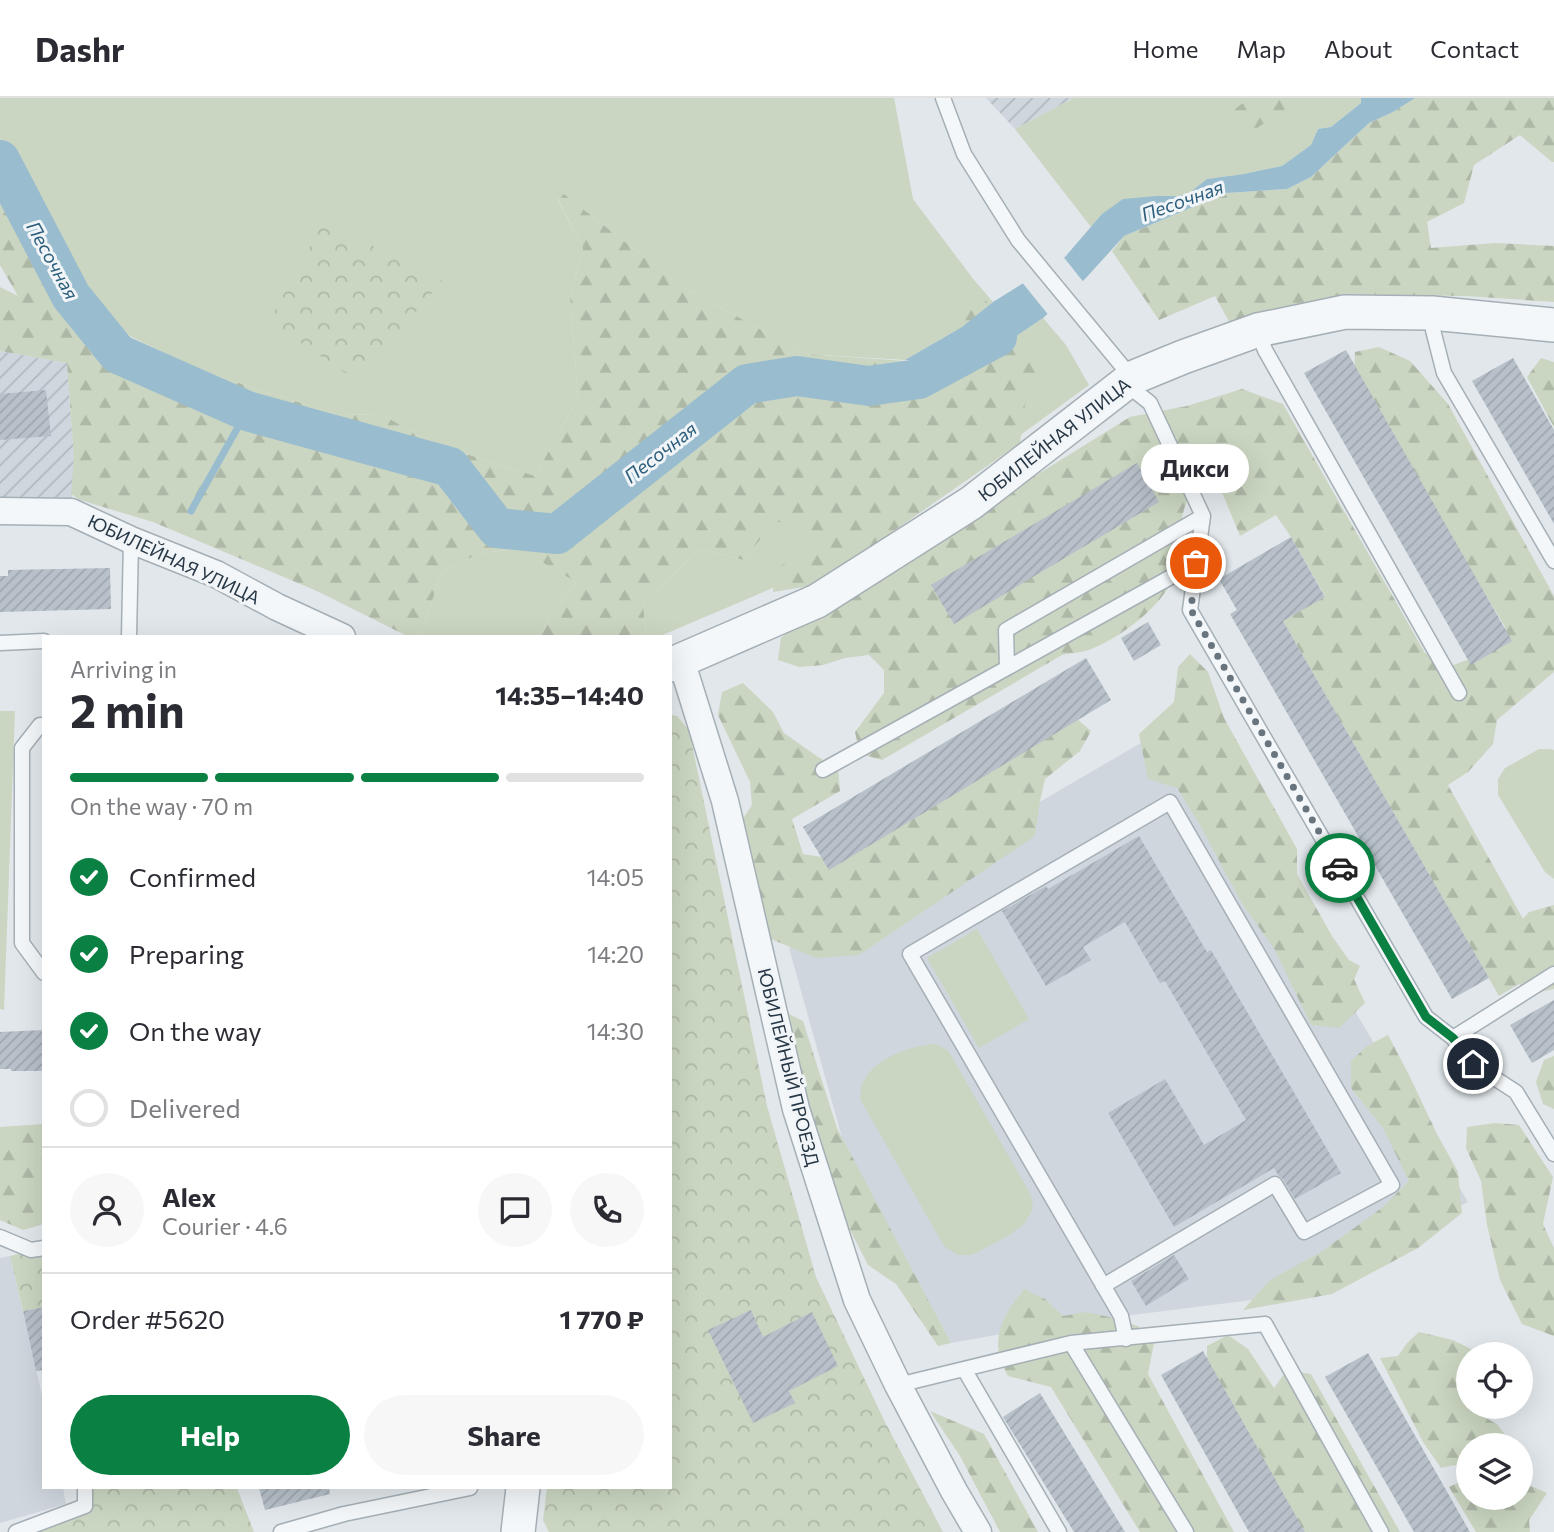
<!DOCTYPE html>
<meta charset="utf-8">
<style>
body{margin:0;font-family:Commissioner,sans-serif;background:#f7f7f7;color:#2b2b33;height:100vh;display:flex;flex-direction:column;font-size:26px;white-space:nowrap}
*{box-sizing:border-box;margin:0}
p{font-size:23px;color:#7c7c81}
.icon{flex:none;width:38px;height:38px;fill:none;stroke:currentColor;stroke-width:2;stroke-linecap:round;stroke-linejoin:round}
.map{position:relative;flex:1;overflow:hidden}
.side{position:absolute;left:42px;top:537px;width:630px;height:854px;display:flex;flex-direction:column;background:#fff;border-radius:0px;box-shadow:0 7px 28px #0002}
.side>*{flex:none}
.fabs{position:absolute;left:1456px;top:1244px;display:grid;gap:14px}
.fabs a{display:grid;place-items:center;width:77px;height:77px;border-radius:50%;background:#fff;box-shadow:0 7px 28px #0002;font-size:35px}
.pin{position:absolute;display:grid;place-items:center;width:60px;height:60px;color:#fff;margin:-30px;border:4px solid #fff;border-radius:50%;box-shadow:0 2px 7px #0007}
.courier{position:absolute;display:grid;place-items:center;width:70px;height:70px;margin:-35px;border:5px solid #0b8043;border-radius:50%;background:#fff;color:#222;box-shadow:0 2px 9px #0007}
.bubble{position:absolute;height:49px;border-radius:24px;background:#fff;box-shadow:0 7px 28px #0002;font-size:23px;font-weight:700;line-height:49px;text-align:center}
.head em{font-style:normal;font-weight:700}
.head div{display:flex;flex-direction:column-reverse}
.head{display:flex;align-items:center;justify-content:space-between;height:119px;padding:0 28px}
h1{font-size:46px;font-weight:700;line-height:52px}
.bar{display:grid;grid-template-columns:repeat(4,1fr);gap:10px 7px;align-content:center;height:84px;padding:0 28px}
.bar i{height:9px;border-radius:5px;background:#e1e1e2}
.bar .current{background:#0b8043}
.bar p{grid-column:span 4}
.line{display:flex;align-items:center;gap:18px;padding:0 28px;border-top:2px solid #e1e1e2}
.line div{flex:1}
.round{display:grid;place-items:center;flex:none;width:74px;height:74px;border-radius:37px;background:#f7f7f7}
ol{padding:0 28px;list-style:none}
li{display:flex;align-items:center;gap:21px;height:77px}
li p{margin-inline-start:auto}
li .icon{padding:7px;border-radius:50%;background:#0b8043;color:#fff;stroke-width:4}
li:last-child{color:#7c7c81}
li i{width:38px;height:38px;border:4px solid #e1e1e2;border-radius:50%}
.button{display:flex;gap:14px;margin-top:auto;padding:14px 28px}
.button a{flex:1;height:80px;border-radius:42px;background:#0b8043;color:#fff;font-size:28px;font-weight:700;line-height:80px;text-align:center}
.button a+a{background:#f7f7f7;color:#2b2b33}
header{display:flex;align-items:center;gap:42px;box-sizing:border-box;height:98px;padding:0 35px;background:#fff;border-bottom:2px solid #e1e1e2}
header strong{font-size:33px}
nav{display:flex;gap:38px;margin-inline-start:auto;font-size:24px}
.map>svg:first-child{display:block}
.built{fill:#cfd6de}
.industrial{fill:url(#industrial-furrows)}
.green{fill:#cad6c1}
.forest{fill:url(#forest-firs)}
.park{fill:url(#park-crowns)}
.water{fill:#99bccf}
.pier{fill:#e1e7eb}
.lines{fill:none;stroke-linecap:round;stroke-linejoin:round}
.stream{stroke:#99bccf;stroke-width:7}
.river{stroke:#99bccf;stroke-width:40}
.building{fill:url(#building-hatch)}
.service-casing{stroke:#a5afb6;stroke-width:17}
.minor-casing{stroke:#a5afb6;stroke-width:29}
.tertiary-casing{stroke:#a5afb6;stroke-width:36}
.service{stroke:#f4f7f9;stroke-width:14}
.minor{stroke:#f4f7f9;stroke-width:26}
.tertiary{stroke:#f4f7f9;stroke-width:33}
.done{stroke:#68757f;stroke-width:7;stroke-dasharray:0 12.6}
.route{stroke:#0b8043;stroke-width:9}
.labels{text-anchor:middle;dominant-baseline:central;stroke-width:6;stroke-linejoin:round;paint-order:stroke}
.street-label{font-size:18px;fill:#273745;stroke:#f1f5f8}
.water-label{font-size:19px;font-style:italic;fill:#2d5f7d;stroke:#f1f5f8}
</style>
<header>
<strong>Dashr</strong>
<nav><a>Home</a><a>Map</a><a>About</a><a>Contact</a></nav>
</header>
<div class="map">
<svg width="1554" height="1434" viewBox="0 0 1554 1434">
<defs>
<pattern id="industrial-furrows" width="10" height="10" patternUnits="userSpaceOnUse" patternTransform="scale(1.75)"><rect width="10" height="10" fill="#cfd6de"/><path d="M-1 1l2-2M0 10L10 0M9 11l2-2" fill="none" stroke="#b2b8c0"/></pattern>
<pattern id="forest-firs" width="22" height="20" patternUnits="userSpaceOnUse" patternTransform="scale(1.75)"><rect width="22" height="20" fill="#cad6c1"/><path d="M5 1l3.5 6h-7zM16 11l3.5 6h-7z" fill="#aeb8a7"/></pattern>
<pattern id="park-crowns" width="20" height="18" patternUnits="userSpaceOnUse" patternTransform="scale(1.75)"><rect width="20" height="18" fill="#cad6c1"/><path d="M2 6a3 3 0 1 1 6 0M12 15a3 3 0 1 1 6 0" fill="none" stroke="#aeb8a7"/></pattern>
<pattern id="building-hatch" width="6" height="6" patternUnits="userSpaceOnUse" patternTransform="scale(1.75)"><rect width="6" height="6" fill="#b8c1ca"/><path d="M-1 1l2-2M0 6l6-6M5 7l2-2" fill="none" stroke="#9ea6af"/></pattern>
</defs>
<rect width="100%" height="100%" fill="#e1e7eb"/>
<path class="built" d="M 1182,621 L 1468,1104 L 1276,1199 L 1052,1227 L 951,1245 L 843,1043 L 789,850 Z
M 10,1158 L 44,1306 L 44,1390 L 63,1390 L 66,1406 L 0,1425 L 0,1160 Z"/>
<path class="industrial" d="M 986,0 L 1074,0 L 1015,31 Z
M 0,253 L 67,265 L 74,361 L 71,414 L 0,413 Z"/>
<path class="green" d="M 0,0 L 894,0 L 913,101 L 974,182 L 993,204 L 962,229 L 905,262 L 806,256 L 681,188 L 564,96 L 557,100 L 583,150 L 570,199 L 578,300 L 535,378 L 432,345 L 381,316 L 338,317 L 196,271 L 122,234 L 57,146 L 0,37 Z
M 1074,0 L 1361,0 L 1361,5 L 1331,29 L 1318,31 L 1311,47 L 1282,68 L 1244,76 L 1207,81 L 1188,96 L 1177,98 L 1160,98 L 1102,116 L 1091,129 L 1015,31 Z
M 1043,220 L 1066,247 L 1089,287 L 959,382 L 824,468 L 658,539 L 646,539 L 643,505 L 700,451 L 743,462 L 776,423 L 1000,249 Z
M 519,450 L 576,484 L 548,521 L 539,539 L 421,539 L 441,474 L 478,456 Z
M 0,613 L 15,613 L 4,912 L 0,911 Z
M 1539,651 L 1550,651 L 1554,652 L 1554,781 L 1545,774 L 1498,697 L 1498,681 L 1505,670 Z
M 977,831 L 1029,921 L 979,950 L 927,860 Z
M 935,946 L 948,952 L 1031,1097 L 1033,1111 L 1024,1126 L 1008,1138 L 972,1157 L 958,1157 L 944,1148 L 860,1001 C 861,995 860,989 863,984 C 875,960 910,948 935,946 Z"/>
<path class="forest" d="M 1250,0 L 1302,0 L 1251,34 L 1232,13 Z
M 1415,0 L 1554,0 L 1554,64 L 1552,64 L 1520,37 L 1474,67 L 1464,105 L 1427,124 L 1431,150 L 1495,145 L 1554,148 L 1554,204 L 1465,198 L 1343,196 L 1232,229 L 1215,198 L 1159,222 L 1112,153 L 1124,138 L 1226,95 L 1287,91 L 1311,79 L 1369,25 L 1393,14 Z
M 0,37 L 57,146 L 122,235 L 196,271 L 338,317 L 381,316 L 432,345 L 535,378 L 578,300 L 570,199 L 583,150 L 557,99 L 564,96 L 681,188 L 806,256 L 964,267 L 955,233 L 964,211 L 984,201 L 1040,262 L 1025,307 L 1020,345 L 816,487 L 773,494 L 774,471 L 815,450 L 815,438 L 776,423 L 743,462 L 700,451 L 643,505 L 646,539 L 539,539 L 548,521 L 576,484 L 518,450 L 478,456 L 441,474 L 421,539 L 409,539 L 317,493 L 153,424 L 80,402 L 71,396 L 74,361 L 67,265 L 0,253 L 0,189 L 18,198 L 0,167 Z
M 1379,249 L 1410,263 L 1448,306 L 1554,498 L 1554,574 L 1497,622 L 1493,646 L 1468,674 L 1448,687 L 1523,821 L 1529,814 L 1554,807 L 1554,891 L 1530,896 L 1519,886 L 1499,898 L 1283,523 L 1325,498 L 1291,439 L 1276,417 L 1240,438 L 1214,375 L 1201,376 C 1193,390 1184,405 1182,421 C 1181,432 1184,443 1183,454 C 1176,498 1129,536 1089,552 C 1080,555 1070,555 1062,557 L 882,662 L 860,656 L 855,634 L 884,595 L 884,572 L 869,557 L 845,560 L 823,567 L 799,569 L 778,562 L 781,540 L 800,524 L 1130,319 L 1187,308 L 1242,291 L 1283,306 L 1425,555 L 1451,568 L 1472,560 L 1491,548 L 1505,529 L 1354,277 L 1355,254 Z
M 1541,260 L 1554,264 L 1554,329 L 1527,279 Z
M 1190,556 L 1208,574 L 1224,620 L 1297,751 L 1297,776 L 1332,838 L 1349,862 L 1360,868 L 1354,881 L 1365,905 L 1339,930 L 1311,927 L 1275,852 L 1241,804 L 1199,725 L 1177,690 L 1148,681 L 1139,636 L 1174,604 L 1178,569 Z
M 743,585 L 773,614 L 784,635 L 818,659 L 838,670 L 840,693 L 792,721 L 803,756 L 834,761 L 1076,620 L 1091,633 L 1080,653 L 1045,681 L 1040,703 L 1035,738 L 859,857 L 816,860 L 771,841 L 755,821 L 736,731 L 752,707 L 750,684 L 718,617 L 722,594 Z
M 787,915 L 803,923 L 837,1030 L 951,1245 L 938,1248 L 896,1186 L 868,1167 L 818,1069 Z
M 1388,937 L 1409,977 L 1437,1036 L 1458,1074 L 1462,1115 L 1418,1150 L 1332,1196 L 1243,1212 L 1270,1182 L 1321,1154 L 1383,1109 L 1409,1083 L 1383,1030 L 1351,990 L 1351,963 L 1367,948 Z
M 1554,958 L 1554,1011 L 1543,1006 L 1536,984 L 1544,962 Z
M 1495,1025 L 1519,1027 L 1553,1079 L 1543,1126 L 1554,1150 L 1554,1238 L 1522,1226 L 1500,1182 L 1487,1127 L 1481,1083 L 1466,1050 L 1467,1029 Z
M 44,1026 L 44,1126 L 23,1132 L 0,1122 L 0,1029 Z
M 1024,1191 L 1045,1201 L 1063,1218 L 1086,1214 L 1109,1219 L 1138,1228 L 1154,1245 L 1148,1276 L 1234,1434 L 1140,1434 L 1051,1289 L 1008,1278 C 1005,1272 1001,1264 999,1257 C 994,1231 1009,1210 1024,1191 Z
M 1419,1234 L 1453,1242 L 1481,1256 L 1468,1256 L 1468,1309 L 1473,1309 L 1473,1313 L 1497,1326 L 1513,1347 L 1468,1348 L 1468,1400 L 1521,1400 L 1521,1384 L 1547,1395 L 1529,1422 L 1530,1434 L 1476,1434 L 1449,1389 L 1466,1381 L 1455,1367 L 1441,1370 L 1423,1344 L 1380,1260 L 1398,1258 L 1407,1245 Z
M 1228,1237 L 1248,1251 L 1274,1290 L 1287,1272 L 1311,1276 L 1400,1434 L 1299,1434 L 1207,1271 L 1207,1248 Z
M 930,1313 L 984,1336 L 1038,1434 L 1000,1434 L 960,1358 Z"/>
<path class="park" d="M 324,123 L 442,183 L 357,283 L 269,223 Z
M 670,617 L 677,618 L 689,632 L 767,1008 L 816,1179 L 885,1324 L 943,1434 L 549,1434 L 543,1422 L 547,1390 L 670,1390 Z
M 44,1150 L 44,1209 L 23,1213 L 10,1158 Z
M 85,1390 L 237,1390 L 254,1434 L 16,1434 L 85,1408 Z"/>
<path class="water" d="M 1361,0 L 1415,0 L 1393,14 L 1369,25 L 1311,79 L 1287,91 L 1226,95 L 1124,138 L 1085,181 L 1043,220 L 1000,249 L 964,267 L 905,262 L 962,229 L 993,204 L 1065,159 L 1102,116 L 1123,101 L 1157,98 L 1177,98 L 1188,96 L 1207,81 L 1244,76 L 1282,68 L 1311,47 L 1318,31 L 1331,29 L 1361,5 Z"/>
<path class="pier" d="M 1062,157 L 1085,186 L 1050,219 L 1021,183 Z"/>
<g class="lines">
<path class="stream" d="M 191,413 L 247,313"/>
<path class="river" d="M 0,62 L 71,198 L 118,256 L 247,313 L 450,369 L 497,430 L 557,436 L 747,286 L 797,278 L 869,288 L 919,281 L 997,239"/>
</g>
<path class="building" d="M 1346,252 L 1512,543 L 1471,567 L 1304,275 Z
M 1513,260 L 1554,332 L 1554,426 L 1472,283 Z
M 46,292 L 51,338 L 0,342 L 0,296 Z
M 1137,365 L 1159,404 L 954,526 L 931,487 Z
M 1291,439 L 1325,499 L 1283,523 L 1489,880 L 1452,901 L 1230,516 L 1237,512 L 1219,481 Z
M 110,470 L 111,511 L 0,514 L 0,478 L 8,478 L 8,472 Z
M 1148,524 L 1161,547 L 1134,563 L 1121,540 Z
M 1086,560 L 1111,602 L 829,772 L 803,729 Z
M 1139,738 L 1207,854 L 1211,852 L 1341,1075 L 1295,1101 L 1283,1081 L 1278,1077 L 1274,1070 L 1174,1129 L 1108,1015 L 1165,981 L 1204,1047 L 1246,1022 L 1165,883 L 1160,885 L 1125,824 L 1083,849 L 1091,862 L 1046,888 L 1002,813 L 1046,788 L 1048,791 Z
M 1554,902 L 1554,952 L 1532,965 L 1510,927 Z
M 44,932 L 44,973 L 11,973 L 11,971 L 0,971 L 0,934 Z
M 1174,1157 L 1189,1181 L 1146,1208 L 1131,1183 Z
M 44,1209 L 44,1272 L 36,1273 L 23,1213 Z
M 751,1212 L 763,1239 L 812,1214 L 838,1268 L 789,1293 L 795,1305 L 753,1325 L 708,1232 Z
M 1203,1253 L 1305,1434 L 1249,1434 L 1161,1277 Z
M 1368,1255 L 1470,1434 L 1414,1434 L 1325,1279 Z
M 1040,1295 L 1125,1434 L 1074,1434 L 1003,1319 Z
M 259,1390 L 329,1390 L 330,1396 L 265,1412 Z"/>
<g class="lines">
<defs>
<path id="service" d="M 943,0 L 964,56 L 1018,142 L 1132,280
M 1432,215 L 1433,232 L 1444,275 L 1554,463
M 1258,233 L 1265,252 L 1459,595
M 1126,286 L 1150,305 L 1203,418 L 1190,512 L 1426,919 L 1453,940 L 1473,966 L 1516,994 L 1554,1056
M 129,539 L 131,442
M 0,545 L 44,543
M 1007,570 L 1196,465
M 44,627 L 40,627 L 22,650 L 22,845 L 44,875
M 823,672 L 1007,570 L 1006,532 L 1203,418
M 1453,940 L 1554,876
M 0,1139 L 31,1152 L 44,1150
M 1103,1188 L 1275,1086 L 1304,1134 L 1392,1087 L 1170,704 L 910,856 L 1121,1218 L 1126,1241
M 1071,1245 L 1186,1434
M 964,1271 L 1059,1434
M 898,1287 L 1071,1245 L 1265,1226 L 1381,1434
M 16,1434 L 85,1408 L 85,1390
M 281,1434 L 344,1416 L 470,1390"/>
<path id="minor" d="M 0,413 L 71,414 L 131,442 L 216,476 L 277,509 L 342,539
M 681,562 L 725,703 L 796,1011 L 857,1202 L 898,1287 L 954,1393 L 978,1434"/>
<path id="tertiary" d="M 670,567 L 817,503 L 971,405 L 1132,280 L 1183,259 L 1258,232 L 1345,214 L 1432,215 L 1554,227
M 518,1434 L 523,1390"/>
</defs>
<use href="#service" class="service-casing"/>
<use href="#minor" class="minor-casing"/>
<use href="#tertiary" class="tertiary-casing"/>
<use href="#service" class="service"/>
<use href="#minor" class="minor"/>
<use href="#tertiary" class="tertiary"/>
</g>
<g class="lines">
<path class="done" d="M 1196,465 L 1191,512 L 1340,770"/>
<path class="route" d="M 1340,770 L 1426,919 L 1453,940 L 1473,966"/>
</g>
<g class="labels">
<g class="street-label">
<text transform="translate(1054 341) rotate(-38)">ЮБИЛЕЙНАЯ УЛИЦА</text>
<text transform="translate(174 461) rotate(25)">ЮБИЛЕЙНАЯ УЛИЦА</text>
<text transform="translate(789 969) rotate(76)">ЮБИЛЕЙНЫЙ ПРОЕЗД</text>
</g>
<g class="water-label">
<text transform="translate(1182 102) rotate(-20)">Песочная</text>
<text transform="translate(53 162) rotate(61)">Песочная</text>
<text transform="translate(660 354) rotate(-38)">Песочная</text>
</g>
</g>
</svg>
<div class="fabs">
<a><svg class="icon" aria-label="locate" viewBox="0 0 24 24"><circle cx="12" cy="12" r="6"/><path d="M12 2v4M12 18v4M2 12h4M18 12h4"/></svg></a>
<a><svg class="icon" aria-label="layers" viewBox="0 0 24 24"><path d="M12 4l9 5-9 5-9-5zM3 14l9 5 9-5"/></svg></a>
</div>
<div class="pin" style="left:1196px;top:465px;background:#ea580c"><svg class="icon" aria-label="bag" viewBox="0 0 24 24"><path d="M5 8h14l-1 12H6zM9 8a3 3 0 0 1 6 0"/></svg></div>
<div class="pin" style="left:1473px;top:966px;background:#1f2937"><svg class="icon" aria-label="home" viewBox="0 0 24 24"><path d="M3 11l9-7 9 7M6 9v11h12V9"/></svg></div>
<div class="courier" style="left:1340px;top:770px"><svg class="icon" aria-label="car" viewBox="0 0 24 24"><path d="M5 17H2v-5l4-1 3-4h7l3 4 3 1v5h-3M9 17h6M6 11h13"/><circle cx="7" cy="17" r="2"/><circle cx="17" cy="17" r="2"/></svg></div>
<div class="bubble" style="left:1141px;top:346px;width:108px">Дикси</div>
<section class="side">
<div class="head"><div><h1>2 min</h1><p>Arriving in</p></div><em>14:35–14:40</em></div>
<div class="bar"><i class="current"></i><i class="current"></i><i class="current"></i><i></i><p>On the way · 70 m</p></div>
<ol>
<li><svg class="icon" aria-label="check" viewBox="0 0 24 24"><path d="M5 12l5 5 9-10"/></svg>Confirmed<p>14:05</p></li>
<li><svg class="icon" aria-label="check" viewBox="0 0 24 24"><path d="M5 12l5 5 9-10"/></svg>Preparing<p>14:20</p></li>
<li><svg class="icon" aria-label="check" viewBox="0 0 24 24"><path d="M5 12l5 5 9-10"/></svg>On the way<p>14:30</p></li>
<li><i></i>Delivered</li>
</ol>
<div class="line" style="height:126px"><a class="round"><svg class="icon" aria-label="person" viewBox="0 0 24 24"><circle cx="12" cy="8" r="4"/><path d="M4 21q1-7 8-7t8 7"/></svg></a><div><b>Alex</b><p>Courier · 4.6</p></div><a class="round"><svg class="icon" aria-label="chat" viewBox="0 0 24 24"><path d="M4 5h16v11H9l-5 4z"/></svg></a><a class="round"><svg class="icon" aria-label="phone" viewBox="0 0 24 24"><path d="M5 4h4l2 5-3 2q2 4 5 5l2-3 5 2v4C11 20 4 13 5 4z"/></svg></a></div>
<div class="line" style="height:91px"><div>Order #5620</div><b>1 770 ₽</b></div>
<div class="button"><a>Help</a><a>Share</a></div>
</section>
</div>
